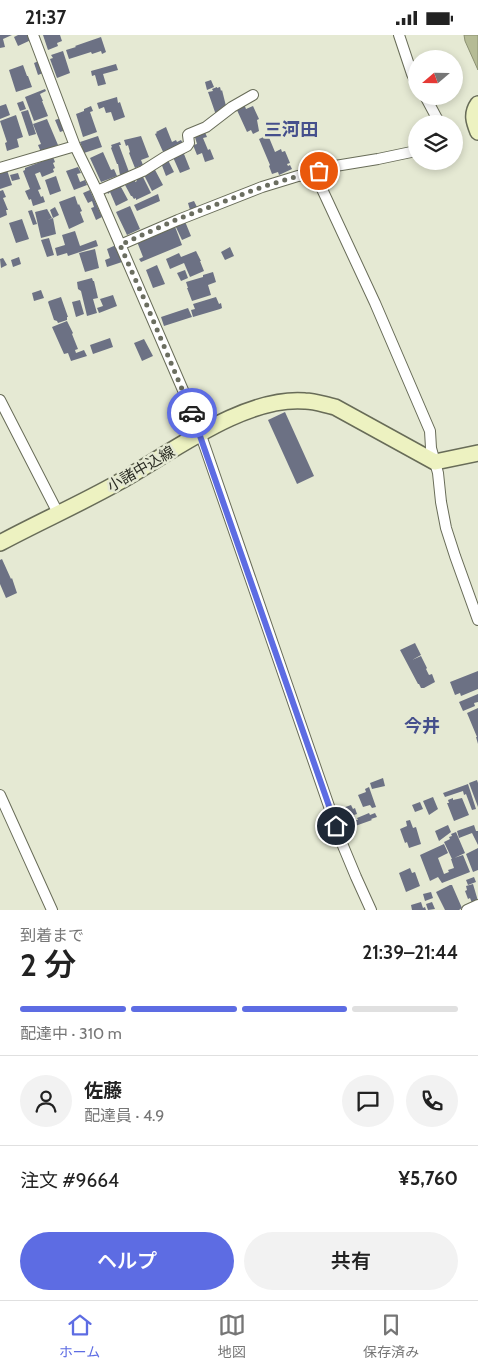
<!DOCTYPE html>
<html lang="ja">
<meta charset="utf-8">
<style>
body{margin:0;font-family:Cabin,"Noto Sans JP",sans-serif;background:#f2f2f2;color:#222;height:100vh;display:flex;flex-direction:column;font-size:19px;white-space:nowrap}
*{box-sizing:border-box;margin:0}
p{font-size:16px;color:#767676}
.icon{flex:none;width:28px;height:28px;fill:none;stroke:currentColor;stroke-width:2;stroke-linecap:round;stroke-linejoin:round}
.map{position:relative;height:875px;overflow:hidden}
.panel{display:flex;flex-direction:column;background:#fff;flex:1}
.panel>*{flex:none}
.needle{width:32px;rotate:250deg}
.buttons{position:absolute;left:408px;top:15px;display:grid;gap:10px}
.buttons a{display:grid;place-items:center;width:55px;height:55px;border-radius:50%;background:#fff;box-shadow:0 2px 8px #0003;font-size:25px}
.pin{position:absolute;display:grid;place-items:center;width:42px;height:42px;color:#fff;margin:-21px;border:2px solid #fff;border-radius:50%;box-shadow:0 1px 5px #0007}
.courier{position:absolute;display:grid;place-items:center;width:50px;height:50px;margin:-25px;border:4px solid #5d6ce3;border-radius:50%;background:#fff;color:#222;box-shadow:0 1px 6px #0007}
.head em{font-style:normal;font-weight:600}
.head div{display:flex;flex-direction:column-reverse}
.head{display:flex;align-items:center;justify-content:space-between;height:85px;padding:0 20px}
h1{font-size:32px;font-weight:600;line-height:38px}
.bar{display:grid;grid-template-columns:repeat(4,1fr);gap:8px 5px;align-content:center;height:60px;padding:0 20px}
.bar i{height:6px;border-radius:4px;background:#e0e0e0}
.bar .on{background:#5d6ce3}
.bar p{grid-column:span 4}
.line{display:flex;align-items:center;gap:12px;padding:0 20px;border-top:1px solid #e0e0e0}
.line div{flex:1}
.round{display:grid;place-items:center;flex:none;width:52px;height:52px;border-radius:26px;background:#f2f2f2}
.cta{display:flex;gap:10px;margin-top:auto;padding:10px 20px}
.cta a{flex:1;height:58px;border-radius:30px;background:#5d6ce3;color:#fff;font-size:20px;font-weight:600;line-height:58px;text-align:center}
.cta a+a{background:#f2f2f2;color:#222}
.status{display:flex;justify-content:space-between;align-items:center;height:35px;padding:0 25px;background:#fff;direction:ltr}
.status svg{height:14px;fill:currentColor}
.dock{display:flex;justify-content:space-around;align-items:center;height:70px;border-top:1px solid #e0e0e0;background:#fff;font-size:14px;color:#767676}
.dock a{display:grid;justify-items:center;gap:2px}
.dock .on{color:#5d6ce3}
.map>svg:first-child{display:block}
.water{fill:#b5bb95;stroke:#8b9072}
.building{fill:#6c7184}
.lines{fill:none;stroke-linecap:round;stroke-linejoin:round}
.minor-casing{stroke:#686c58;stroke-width:12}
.secondary-casing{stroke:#686c58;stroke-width:18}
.minor{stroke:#fff;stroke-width:10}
.secondary{stroke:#edf2c1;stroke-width:15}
.done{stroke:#6b6e60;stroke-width:5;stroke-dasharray:0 9}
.route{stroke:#5d6ce3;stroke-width:6}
.labels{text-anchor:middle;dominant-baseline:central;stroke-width:5;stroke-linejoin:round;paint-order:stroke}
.street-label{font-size:15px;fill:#292b22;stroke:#e5e9d3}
.quarter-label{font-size:18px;font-weight:bold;fill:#454f8c;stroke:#e5e9d3}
</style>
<div class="status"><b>21:37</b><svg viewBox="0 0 49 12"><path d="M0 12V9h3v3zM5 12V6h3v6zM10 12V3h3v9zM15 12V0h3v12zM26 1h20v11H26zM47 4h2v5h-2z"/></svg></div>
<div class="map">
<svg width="478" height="875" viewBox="0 0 478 875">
<rect width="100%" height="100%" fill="#e5e9d3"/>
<path class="water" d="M 464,0 L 478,0 L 478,35 L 465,6 Z"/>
<path class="building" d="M 0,0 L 12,0 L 3,4 L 5,12 L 0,13 Z
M 18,0 L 29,0 L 31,5 L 18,11 L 14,2 Z
M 43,0 L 60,0 L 62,6 L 57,8 L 58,11 L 48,15 Z
M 101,2 L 106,17 L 102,19 L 101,16 L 92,19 L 91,17 L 69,24 L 66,15 L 76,12 L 75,11 Z
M 63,16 L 70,38 L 57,43 L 50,24 L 53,23 L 51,20 Z
M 39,26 L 43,38 L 38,40 L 34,28 Z
M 116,29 L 118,35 L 103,39 L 106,49 L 98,51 L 95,40 L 92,41 L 91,36 Z
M 23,30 L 27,41 L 28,41 L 32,52 L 16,57 L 9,35 Z
M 211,45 L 214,52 L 207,55 L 205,47 Z
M 217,52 L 217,53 L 220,52 L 221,56 L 222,55 L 226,71 L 216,80 L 208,57 L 213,56 L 212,54 Z
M 45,54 L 46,56 L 40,59 L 43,66 L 42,66 L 48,81 L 34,86 L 25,62 Z
M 117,62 L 118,68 L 120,67 L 125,82 L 114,86 L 111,77 L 106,78 L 104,72 L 99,74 L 97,68 Z
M 23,66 L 26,74 L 20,76 L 17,68 Z
M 6,69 L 10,80 L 0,84 L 0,71 Z
M 244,69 L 246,74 L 253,71 L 259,84 L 257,85 L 259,96 L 253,99 L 251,95 L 247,97 L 236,73 Z
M 91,71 L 93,76 L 90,77 L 97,97 L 83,102 L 76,79 L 84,76 L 84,74 Z
M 28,75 L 36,99 L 29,101 L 21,77 Z
M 16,80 L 23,102 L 17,104 L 19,112 L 7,116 L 5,108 L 7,107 L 0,86 Z
M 61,83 L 66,95 L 60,97 L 55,85 Z
M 47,84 L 58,110 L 41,117 L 38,110 L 41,109 L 33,89 Z
M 166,92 L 172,107 L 176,105 L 177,107 L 181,105 L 184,110 L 164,119 L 155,99 L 157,98 L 156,97 Z
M 204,95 L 207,102 L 203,103 L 208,115 L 210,114 L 214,124 L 205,127 L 202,118 L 197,120 L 193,110 L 197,109 L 194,99 Z
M 268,100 L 275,117 L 281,114 L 282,117 L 285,116 L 290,128 L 287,129 L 288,131 L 290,130 L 292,134 L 279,140 L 278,137 L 272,139 L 269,131 L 270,130 L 259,104 Z
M 98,101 L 102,112 L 84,118 L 80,107 Z
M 141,101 L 149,122 L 141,125 L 143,130 L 135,133 L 129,118 L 130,117 L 128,110 L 126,111 L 124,105 Z
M 120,107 L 121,110 L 119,110 L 129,137 L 120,140 L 118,129 L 117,129 L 111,113 L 112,112 L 111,110 Z
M 185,113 L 187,117 L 184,119 L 190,134 L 180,138 L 172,120 Z
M 103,117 L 111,135 L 114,134 L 117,141 L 101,147 L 90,123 Z
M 322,118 L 325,126 L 311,131 L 309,122 Z
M 53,122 L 55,127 L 53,128 L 55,133 L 53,134 L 54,137 L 42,142 L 40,137 L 35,139 L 41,154 L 38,155 L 41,162 L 43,161 L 45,167 L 33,171 L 31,164 L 29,165 L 25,156 L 30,154 L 23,136 L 25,135 L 25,133 Z
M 168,125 L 174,137 L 166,141 L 161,128 Z
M 78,132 L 81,138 L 77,139 L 80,147 L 85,145 L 87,150 L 74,155 L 66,136 Z
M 154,133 L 163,150 L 152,156 L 143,138 Z
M 7,135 L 12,150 L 0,154 L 0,138 Z
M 18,138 L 20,144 L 12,146 L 10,140 Z
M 141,138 L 151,158 L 136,165 L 136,163 L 134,164 L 132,161 L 131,161 L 125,150 L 135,145 L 135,147 L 137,146 L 135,141 Z
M 56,141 L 61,156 L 50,160 L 45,145 Z
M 122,146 L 124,151 L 121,152 L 128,165 L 116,171 L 110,157 L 108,159 L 106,154 Z
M 3,155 L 6,162 L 3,163 L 8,175 L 6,175 L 7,180 L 0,183 L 0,156 Z
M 90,155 L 102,182 L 96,185 L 91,173 L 94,172 L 92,166 L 88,168 L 83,158 Z
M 158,159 L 160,166 L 137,176 L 134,170 Z
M 75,161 L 78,170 L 79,169 L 82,176 L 80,177 L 84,187 L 69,194 L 59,167 Z
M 194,166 L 197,172 L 190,175 L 188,168 Z
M 130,171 L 140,194 L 127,200 L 116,177 Z
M 55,172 L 59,180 L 53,183 L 50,175 Z
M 47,174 L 52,183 L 48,185 L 53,183 L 56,199 L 41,203 L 35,177 Z
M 32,175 L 37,189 L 33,190 L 28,176 Z
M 22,184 L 29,204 L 16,208 L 9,188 Z
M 184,184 L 191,201 L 182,205 L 174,188 Z
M 174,189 L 182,210 L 141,227 L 139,224 L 143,222 L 136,204 Z
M 75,196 L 80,211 L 96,205 L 98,211 L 68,221 L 67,218 L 57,221 L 55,213 L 65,210 L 62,200 Z
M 49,203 L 54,220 L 47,222 L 41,205 Z
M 116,210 L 122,227 L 107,232 L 105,225 L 110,223 L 107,214 Z
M 230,212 L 234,221 L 225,225 L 221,217 Z
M 95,214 L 99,233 L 85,237 L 79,218 Z
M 196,216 L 201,226 L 200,226 L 204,236 L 190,242 L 184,228 L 170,234 L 166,224 L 179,218 L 181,222 Z
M 19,222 L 21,229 L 13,232 L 11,225 Z
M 3,223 L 7,230 L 1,233 L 0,224 Z
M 157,230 L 165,249 L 153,253 L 146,235 Z
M 185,235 L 188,243 L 181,246 L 177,238 Z
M 213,237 L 216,247 L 208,250 L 211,260 L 192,266 L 187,253 L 188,253 L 186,247 L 203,242 L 203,240 Z
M 92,243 L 93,246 L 94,246 L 98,263 L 93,264 L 97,278 L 87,281 L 81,256 L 78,254 L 77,247 Z
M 41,255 L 44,263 L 34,266 L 32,258 Z
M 113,260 L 117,271 L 99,278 L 97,273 L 103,271 L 100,264 Z
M 61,262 L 68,282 L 67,282 L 67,285 L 58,288 L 57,286 L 54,285 L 48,267 L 49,266 Z
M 216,262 L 219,269 L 221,268 L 222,273 L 220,274 L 193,282 L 191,275 L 195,274 L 193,269 Z
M 80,265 L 84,279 L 76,282 L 72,267 Z
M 188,273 L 192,282 L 164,291 L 161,282 Z
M 67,286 L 73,298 L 72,299 L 78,314 L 75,315 L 76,318 L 84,315 L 87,321 L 71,326 L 68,318 L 64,319 L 52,292 Z
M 110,303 L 113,312 L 93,319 L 90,310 Z
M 144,304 L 153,321 L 142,326 L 134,308 Z
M 285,377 L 314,441 L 297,449 L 268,385 Z
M 2,524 L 11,544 L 12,543 L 17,558 L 6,563 L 0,549 L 0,525 Z
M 415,608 L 421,620 L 412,625 L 421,621 L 427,633 L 426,634 L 429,640 L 432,639 L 435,647 L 424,653 L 421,653 L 419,649 L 418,649 L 400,615 Z
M 478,636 L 478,654 L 461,661 L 460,658 L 455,660 L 450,647 Z
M 478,659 L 478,667 L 474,668 L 475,671 L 463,676 L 459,667 Z
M 478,673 L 478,709 L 476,702 L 477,702 L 467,678 Z
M 383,743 L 385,751 L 372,754 L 370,748 Z
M 477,745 L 478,748 L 478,772 L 469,748 Z
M 468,749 L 476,774 L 472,775 L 466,759 L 464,760 L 463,756 L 445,762 L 443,758 Z
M 369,752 L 376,772 L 372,773 L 370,770 L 363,772 L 358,760 L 366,757 L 365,754 Z
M 433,762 L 438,774 L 429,780 L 423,766 Z
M 453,763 L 453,765 L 462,763 L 469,780 L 454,786 L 447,768 L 449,768 L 448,765 Z
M 420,767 L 423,774 L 415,777 L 412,770 Z
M 351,770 L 353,774 L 355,773 L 357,779 L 354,780 L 356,785 L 358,785 L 357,783 L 369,778 L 370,780 L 375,778 L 377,782 L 371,784 L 372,785 L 344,795 L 337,775 Z
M 410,785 L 413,793 L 416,792 L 421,809 L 409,813 L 407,807 L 405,808 L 400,794 L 407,791 L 406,786 Z
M 448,790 L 451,797 L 439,806 L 435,796 Z
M 474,790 L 476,796 L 478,796 L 478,810 L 472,798 L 459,803 L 457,796 Z
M 456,797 L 465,818 L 452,824 L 444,807 L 450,804 L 449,802 L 452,801 L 451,799 Z
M 444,809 L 448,818 L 438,823 L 444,839 L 449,837 L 448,835 L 454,833 L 451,824 L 463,820 L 470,837 L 442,848 L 438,842 L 430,846 L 420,820 Z
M 478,813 L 478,835 L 473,837 L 466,819 Z
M 410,833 L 412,838 L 415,837 L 420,851 L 406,857 L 399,838 Z
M 474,842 L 476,847 L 468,850 L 466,845 Z
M 473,849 L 478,866 L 472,868 L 470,863 L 468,864 L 465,856 L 467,855 L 466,851 Z
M 450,850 L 452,850 L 462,873 L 459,875 L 445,875 L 436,857 Z
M 431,857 L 433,863 L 425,866 L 423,859 Z
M 421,867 L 423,873 L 425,872 L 426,875 L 412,875 L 411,870 Z
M 432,867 L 435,874 L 428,875 L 426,869 Z"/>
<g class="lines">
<defs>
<path id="minor" d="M 33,0 L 75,111 L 97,156 L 195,383 L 341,806 L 356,842 L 371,875
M 399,0 L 412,39 L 416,47
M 425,61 L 440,89
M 416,116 L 378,124 L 323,133 L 315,139 L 375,268 L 430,396 L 431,413 L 438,438 L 441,467 L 446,493 L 455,521 L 478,585
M 0,133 L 75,111
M 97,156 L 143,136 L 165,122 L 187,111 L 189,108 L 188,100 L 189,99 L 206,92 L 232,72 L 253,60
M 120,210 L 178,185 L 262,152 L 298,141 L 315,139
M 0,365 L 58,478
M 0,760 L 52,875
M 467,875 L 478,870"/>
<path id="secondary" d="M 478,69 C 471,79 474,87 478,97
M 0,508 C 39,487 80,469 119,447 C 171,418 244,361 305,366 C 315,366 325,370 335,372 L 435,427 L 478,418"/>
</defs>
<use href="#minor" class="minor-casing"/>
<use href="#secondary" class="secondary-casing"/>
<use href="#minor" class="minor"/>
<use href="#secondary" class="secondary"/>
</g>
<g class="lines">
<path class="done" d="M 192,378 L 145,266 L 120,210 L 178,184 L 262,152 L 298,141 L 310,140 L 319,136"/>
<path class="route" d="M 192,378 L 336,791"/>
</g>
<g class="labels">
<g class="street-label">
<text transform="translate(141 434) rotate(-30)">小諸中込線</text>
</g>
<g class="quarter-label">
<text x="291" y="95">三河田</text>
<text x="422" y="691">今井</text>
</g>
</g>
</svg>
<div class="buttons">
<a><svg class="needle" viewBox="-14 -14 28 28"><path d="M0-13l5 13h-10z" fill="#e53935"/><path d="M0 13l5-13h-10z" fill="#767676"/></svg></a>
<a><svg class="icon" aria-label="layers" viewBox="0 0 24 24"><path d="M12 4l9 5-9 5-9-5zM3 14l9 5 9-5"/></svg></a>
</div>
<div class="pin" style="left:319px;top:136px;background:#ea580c"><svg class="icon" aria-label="bag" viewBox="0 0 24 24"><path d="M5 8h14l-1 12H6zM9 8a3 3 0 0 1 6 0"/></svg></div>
<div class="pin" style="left:336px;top:791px;background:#1f2937"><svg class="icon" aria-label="home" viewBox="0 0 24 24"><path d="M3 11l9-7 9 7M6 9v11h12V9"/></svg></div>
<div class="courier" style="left:192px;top:378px"><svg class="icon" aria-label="car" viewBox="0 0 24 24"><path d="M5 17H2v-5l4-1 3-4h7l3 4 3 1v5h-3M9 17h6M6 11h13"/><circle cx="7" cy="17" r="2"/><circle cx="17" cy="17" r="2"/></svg></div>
</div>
<section class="panel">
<div class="head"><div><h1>2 分</h1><p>到着まで</p></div><em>21:39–21:44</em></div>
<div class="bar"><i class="on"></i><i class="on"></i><i class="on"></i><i></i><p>配達中 · 310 m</p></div>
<div class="line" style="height:90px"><a class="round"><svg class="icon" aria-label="person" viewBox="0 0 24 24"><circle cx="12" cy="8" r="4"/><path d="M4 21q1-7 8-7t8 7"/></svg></a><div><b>佐藤</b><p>配達員 · 4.9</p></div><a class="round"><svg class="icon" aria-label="chat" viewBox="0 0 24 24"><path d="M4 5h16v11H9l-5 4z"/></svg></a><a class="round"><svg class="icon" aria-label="phone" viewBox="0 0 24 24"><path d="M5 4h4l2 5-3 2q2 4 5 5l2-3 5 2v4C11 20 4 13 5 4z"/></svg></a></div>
<div class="line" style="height:65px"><div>注文 #9664</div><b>¥5,760</b></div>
<div class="cta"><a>ヘルプ</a><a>共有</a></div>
</section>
<nav class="dock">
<a class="on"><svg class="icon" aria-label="home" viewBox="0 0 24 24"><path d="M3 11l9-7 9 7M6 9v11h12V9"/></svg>ホーム</a>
<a><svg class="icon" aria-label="map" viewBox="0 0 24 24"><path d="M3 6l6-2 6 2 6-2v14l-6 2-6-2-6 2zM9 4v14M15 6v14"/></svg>地図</a>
<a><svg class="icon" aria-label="saved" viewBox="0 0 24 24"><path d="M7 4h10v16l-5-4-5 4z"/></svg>保存済み</a>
</nav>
